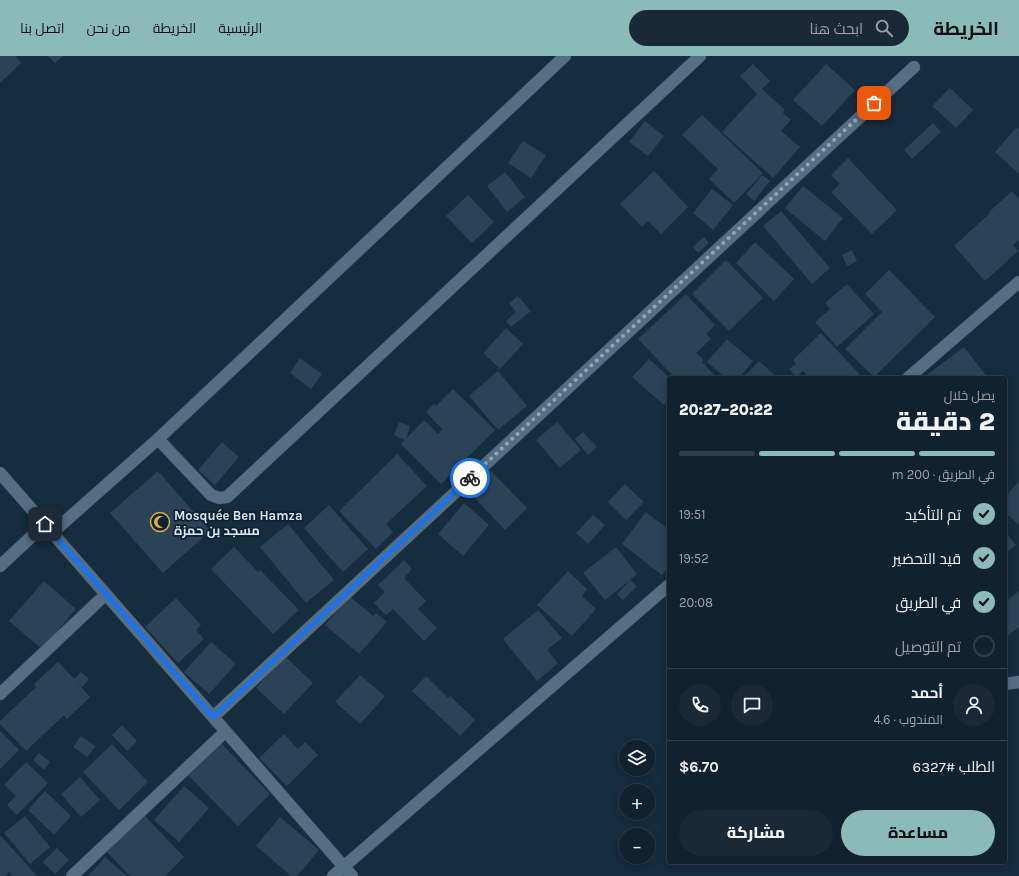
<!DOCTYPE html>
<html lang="ar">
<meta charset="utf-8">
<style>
body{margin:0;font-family:Karla,Cairo,sans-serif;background:#192937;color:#f1f3f6;direction:rtl;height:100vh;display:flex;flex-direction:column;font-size:15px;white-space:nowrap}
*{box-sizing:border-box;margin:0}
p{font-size:13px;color:#9ca3aa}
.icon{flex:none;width:22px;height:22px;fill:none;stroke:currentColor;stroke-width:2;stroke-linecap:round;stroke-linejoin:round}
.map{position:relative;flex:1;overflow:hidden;direction:ltr}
.details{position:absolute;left:667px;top:320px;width:340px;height:488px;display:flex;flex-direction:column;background:#10212f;border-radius:4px;box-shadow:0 2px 10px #0003,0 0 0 1px #303e4b;direction:rtl}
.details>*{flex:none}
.buttons{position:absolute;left:619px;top:684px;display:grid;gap:8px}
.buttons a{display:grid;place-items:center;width:36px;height:36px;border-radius:50%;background:#10212f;box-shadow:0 2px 10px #0003,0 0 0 1px #303e4b;font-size:20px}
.pin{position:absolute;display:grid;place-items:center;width:34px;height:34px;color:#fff;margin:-17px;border-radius:8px;box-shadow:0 2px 6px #0006}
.courier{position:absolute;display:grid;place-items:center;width:40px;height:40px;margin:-20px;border:3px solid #1a73e8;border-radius:50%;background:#fff;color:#222;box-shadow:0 1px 5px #0007}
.overview em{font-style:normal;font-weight:800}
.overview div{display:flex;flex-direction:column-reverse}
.overview{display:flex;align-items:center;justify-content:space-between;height:68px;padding:0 12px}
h1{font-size:26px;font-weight:800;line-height:30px}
.bar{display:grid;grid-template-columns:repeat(4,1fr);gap:6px 4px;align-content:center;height:48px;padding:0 12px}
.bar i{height:5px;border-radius:3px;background:#303e4b}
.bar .on{background:#8bbbb9}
.bar p{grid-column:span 4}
.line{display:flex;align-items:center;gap:10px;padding:0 12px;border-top:1px solid #303e4b}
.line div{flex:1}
.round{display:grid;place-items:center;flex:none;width:42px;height:42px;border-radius:21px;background:#192937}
ol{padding:0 12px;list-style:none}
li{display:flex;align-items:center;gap:12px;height:44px}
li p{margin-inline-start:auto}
li .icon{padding:4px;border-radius:50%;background:#8bbbb9;color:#111;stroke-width:4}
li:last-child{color:#9ca3aa}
li i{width:22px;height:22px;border:2px solid #303e4b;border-radius:50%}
.cta{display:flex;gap:8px;margin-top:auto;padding:8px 12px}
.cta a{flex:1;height:46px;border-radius:24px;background:#8bbbb9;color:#111;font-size:16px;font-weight:800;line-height:46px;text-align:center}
.cta a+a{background:#192937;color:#f1f3f6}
header{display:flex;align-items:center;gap:24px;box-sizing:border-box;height:56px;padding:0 20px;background:#8bbbb9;color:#111}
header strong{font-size:19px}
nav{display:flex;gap:22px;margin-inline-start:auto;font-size:14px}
.search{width:280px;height:36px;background:#192937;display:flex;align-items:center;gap:10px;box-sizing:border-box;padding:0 14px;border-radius:22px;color:#9ca3aa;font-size:15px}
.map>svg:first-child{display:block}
.building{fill:#2c4357}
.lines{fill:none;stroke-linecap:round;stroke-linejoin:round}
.street-casing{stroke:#354656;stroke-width:13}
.street{stroke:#566e83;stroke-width:12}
.done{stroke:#95a5b4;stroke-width:4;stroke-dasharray:0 7.2}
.route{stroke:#1a73e8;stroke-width:5}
.labels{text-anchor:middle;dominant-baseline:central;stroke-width:3.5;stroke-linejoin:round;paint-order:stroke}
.poi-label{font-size:13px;font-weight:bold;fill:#d9e6f3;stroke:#0c2235;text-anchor:start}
</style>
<header>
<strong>الخريطة</strong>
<div class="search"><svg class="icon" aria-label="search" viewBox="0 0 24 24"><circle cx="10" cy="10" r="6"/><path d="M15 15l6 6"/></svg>ابحث هنا</div>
<nav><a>الرئيسية</a><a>الخريطة</a><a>من نحن</a><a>اتصل بنا</a></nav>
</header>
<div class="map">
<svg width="1019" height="820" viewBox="0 0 1019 820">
<rect width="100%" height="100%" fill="#162c3f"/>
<path class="building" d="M 0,0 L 15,0 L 21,7 L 0,27 Z
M 48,0 L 63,0 L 55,7 Z
M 753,8 L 770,25 L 762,33 L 785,54 L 783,57 L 791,64 L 781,75 L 800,91 L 773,122 L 722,76 L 757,38 L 740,20 Z
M 826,8 L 855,34 L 822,70 L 793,44 Z
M 950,32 L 973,54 L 956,72 L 932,50 Z
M 702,59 L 763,117 L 734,147 L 709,123 L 718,113 L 682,79 Z
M 645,65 L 664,80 L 648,100 L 629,86 Z
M 933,67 L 941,76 L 912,103 L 904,94 Z
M 1017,71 L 1019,73 L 1019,118 L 995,96 Z
M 523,85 L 546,99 L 531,122 L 508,107 Z
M 848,102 L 897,154 L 872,178 L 831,136 L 840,128 L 831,119 Z
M 654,115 L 688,151 L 661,178 L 648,165 L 642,171 L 620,148 Z
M 505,116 L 525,141 L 507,156 L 487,130 Z
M 762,119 L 770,125 L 754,145 L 746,138 Z
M 803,130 L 843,162 L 825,185 L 785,152 Z
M 712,133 L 733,149 L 713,174 L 693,157 Z
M 1012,135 L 1019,143 L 1019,184 L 1013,189 L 1018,195 L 985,225 L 954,190 L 990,157 L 989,156 Z
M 468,139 L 494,166 L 472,187 L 446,160 Z
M 781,155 L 830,212 L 812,228 L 763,170 Z
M 704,181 L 709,187 L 698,197 L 693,191 Z
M 755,186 L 794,223 L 774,245 L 736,207 Z
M 852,194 L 857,205 L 847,210 L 842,199 Z
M 726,204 L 763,242 L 729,275 L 692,238 Z
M 889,214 L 935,261 L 874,321 L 845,293 L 882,256 L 865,238 Z
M 847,228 L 874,258 L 837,291 L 815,266 L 830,253 L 825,247 Z
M 686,238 L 715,269 L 706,278 L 711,283 L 696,297 L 704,304 L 702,306 L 717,322 L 675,322 L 638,283 Z
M 518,240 L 531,255 L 511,271 L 506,265 L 516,256 L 509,247 Z
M 506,272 L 523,288 L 500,313 L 483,297 Z
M 821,277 L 862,321 L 861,322 L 809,322 L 803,315 L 796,321 L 789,313 L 796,308 L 793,304 Z
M 727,283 L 753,305 L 739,322 L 726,322 L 707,306 Z
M 964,291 L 988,322 L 925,322 L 924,321 Z
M 300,302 L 322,318 L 311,333 L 290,317 Z
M 649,303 L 670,322 L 669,343 L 664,349 L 632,321 Z
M 759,305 L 778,322 L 743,322 Z
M 498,315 L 527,350 L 498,374 L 469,340 Z
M 453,333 L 495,374 L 441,428 L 401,388 L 405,384 L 394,379 L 399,366 L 410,370 L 406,383 L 424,364 L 438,378 L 442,373 L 426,356 L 434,348 L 436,350 Z
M 557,366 L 581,394 L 560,412 L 536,384 Z
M 583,376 L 597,391 L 588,399 L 575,383 Z
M 222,386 L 239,401 L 215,429 L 198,414 Z
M 397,398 L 427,430 L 386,468 L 393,476 L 376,493 L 339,455 Z
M 490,414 L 527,452 L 505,474 L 468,435 Z
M 158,415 L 210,475 L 163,517 L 110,457 Z
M 1019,425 L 1019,469 L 1005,456 L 1005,441 Z
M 625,428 L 644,446 L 626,464 L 608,446 Z
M 464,447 L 489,469 L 463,500 L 438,478 Z
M 329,449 L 368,493 L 343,516 L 304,472 Z
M 646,456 L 669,474 L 669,510 L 662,519 L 622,488 Z
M 593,459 L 605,469 L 588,488 L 576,477 Z
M 288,468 L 334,524 L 306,547 L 260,491 Z
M 1005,476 L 1016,489 L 1005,497 Z
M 234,491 L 258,516 L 260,514 L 299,554 L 273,578 L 211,513 Z
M 616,491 L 637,518 L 630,524 L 637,530 L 623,544 L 617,538 L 630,524 L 605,544 L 583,517 Z
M 404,504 L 412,513 L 404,522 L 426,545 L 418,553 L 437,572 L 424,585 L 393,553 L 386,559 L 374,547 L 385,536 L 378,529 Z
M 568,515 L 587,533 L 582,540 L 596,553 L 572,580 L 537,549 Z
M 44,525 L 76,553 L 42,593 L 9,565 Z
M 1019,535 L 1019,571 L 1005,582 L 1005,546 Z
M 349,540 L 373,560 L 376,557 L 387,566 L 359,598 L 325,569 Z
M 176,542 L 201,569 L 196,574 L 204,583 L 178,607 L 145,571 Z
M 538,554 L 562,582 L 547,594 L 558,607 L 537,625 L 503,583 Z
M 211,586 L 236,608 L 209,638 L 184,616 Z
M 285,600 L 313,627 L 284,658 L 256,632 Z
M 58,606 L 74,623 L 81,616 L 89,623 L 82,631 L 76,625 L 90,641 L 67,663 L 64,659 L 26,695 L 0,668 L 0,665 L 36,631 L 34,628 Z
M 360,619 L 385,640 L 360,668 L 335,646 Z
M 426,620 L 448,642 L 450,640 L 475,664 L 460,680 L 412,635 Z
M 122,669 L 137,685 L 127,695 L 112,679 Z
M 0,675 L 19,694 L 0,713 Z
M 284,678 L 298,693 L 305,686 L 318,699 L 287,730 L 259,702 Z
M 81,680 L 95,690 L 88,701 L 73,691 Z
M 219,685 L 270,738 L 238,770 L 186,717 Z
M 112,688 L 148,726 L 119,754 L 83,716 Z
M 39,697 L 50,706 L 44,714 L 33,704 Z
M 26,706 L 48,727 L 17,759 L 7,749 L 16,740 L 4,729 Z
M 80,721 L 100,744 L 81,761 L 61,738 Z
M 184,730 L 209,752 L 179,786 L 154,764 Z
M 45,735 L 71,760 L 54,779 L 28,754 Z
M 143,758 L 184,801 L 165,820 L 130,820 L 105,794 Z
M 25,760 L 50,791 L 30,808 L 4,777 Z
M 280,761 L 319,794 L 297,820 L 291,820 L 256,790 Z
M 0,779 L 37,820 L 12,820 L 9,816 L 5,820 L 0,820 Z
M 57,792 L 69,804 L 55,818 L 43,806 Z
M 105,801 L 127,820 L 88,820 Z"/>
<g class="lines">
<defs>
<path id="street" d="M 908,322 L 1019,226
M 158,383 L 211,439 L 219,442 L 227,441 L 700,0
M 0,417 L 352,820
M 52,477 L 158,383 L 565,0
M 0,510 L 45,468
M 1005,628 L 1019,626
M 0,638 L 105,539
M 213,661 L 914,11
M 72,820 L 225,676
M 333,820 L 669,529"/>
</defs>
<use href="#street" class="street-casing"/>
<use href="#street" class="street"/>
</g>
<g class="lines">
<path class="done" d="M 470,422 L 874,47"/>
<path class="route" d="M 45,468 L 213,661 L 470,422"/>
</g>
<defs>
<symbol id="mosque-ring" viewBox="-11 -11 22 22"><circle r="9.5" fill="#0c2235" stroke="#e0b034" stroke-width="1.5"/><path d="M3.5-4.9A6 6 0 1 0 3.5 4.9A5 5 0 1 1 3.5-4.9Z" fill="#e0b034"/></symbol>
</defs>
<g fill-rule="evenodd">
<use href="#mosque-ring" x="149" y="455" width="22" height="22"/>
</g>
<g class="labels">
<g class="poi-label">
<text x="174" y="459">Mosquée Ben Hamza<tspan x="174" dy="15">مسجد بن حمزة</tspan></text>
</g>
</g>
</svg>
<div class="buttons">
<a><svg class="icon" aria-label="layers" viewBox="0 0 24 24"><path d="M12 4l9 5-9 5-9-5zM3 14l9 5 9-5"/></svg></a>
<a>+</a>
<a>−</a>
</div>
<div class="pin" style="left:874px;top:47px;background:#ea580c"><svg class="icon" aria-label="bag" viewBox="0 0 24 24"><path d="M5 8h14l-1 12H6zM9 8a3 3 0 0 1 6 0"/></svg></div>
<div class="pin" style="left:45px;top:468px;background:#1f2937"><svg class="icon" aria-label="home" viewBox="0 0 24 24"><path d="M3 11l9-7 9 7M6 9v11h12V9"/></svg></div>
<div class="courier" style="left:470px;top:422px"><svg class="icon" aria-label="bike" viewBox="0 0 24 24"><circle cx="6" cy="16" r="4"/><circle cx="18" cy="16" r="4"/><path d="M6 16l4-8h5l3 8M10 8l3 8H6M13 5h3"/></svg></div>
<section class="details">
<div class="overview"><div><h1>2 دقيقة</h1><p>يصل خلال</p></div><em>20:22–20:27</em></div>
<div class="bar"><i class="on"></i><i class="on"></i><i class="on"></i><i></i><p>في الطريق · 200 m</p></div>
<ol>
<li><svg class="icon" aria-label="check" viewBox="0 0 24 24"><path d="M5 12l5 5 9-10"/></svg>تم التأكيد<p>19:51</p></li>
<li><svg class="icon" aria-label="check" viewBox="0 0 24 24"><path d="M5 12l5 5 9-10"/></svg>قيد التحضير<p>19:52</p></li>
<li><svg class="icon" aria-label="check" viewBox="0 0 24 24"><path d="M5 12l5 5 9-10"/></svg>في الطريق<p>20:08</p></li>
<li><i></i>تم التوصيل</li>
</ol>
<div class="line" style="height:72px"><a class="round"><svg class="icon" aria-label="person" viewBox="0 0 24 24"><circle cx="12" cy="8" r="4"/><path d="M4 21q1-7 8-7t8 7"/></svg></a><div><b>أحمد</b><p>المندوب · 4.6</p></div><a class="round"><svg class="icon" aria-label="chat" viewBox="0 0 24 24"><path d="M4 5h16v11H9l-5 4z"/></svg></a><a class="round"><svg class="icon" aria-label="phone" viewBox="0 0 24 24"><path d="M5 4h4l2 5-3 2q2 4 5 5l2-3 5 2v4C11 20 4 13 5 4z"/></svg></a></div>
<div class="line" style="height:52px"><div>الطلب #6327</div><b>$6.70</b></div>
<div class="cta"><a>مساعدة</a><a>مشاركة</a></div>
</section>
</div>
